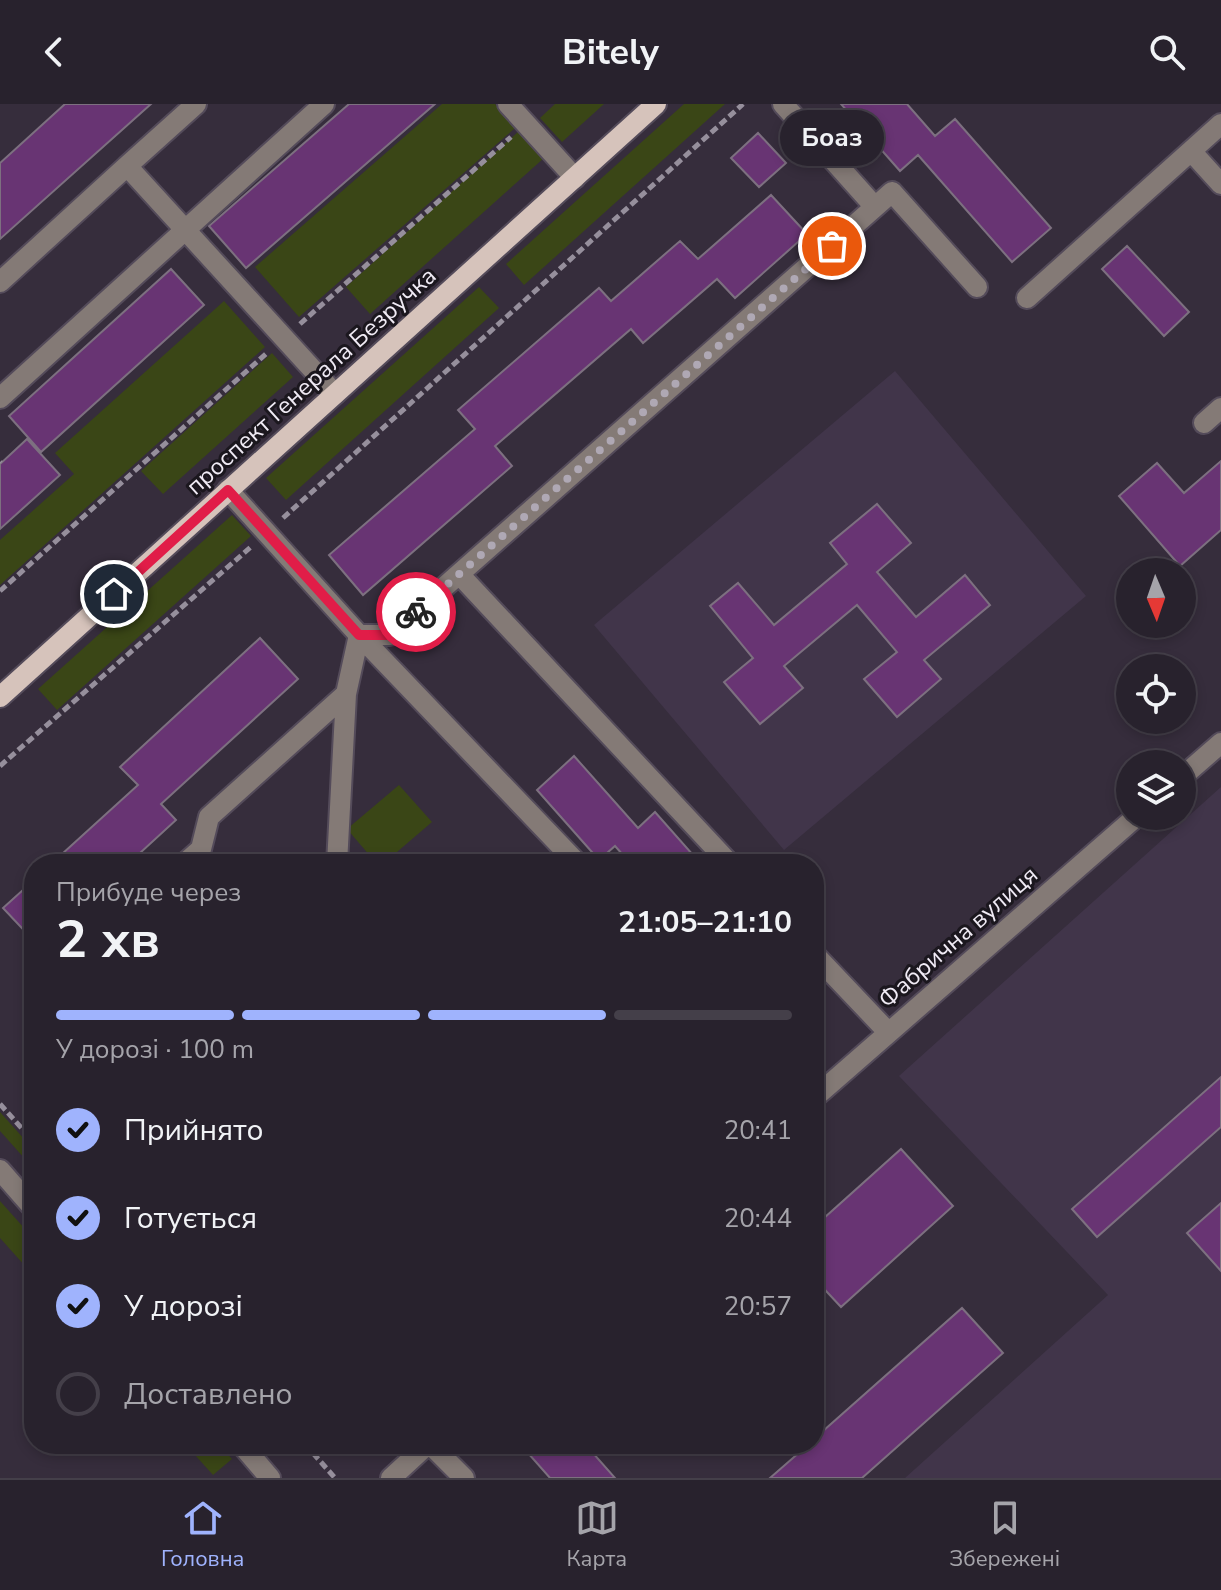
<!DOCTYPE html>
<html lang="uk">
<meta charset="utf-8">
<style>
body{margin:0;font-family:"Nunito Sans",sans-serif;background:#342f39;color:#f1f3f6;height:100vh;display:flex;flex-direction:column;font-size:30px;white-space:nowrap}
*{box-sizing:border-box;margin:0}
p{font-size:26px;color:#a5a4aa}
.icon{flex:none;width:44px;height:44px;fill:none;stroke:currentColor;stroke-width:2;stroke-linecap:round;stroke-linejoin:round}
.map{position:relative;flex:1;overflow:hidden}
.sheet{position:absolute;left:24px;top:750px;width:800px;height:600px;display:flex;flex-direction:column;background:#28222d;border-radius:32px;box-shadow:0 4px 12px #0003,0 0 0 2px #443f49}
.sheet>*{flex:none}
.needle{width:52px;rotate:178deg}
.fabs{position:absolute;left:1116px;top:454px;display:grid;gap:16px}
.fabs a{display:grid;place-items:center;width:80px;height:80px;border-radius:50%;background:#28222d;box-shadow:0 4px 12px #0003,0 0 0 2px #443f49;font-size:40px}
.pin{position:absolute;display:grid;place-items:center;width:68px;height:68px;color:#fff;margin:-34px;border:4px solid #fff;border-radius:50%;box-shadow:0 2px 8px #0007}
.courier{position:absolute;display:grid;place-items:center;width:80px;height:80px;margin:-40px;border:6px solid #e11d48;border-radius:50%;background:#fff;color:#222;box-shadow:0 2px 10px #0007}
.bubble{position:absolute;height:56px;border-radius:28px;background:#28222d;box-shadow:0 4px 12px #0003,0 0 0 2px #443f49;font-size:26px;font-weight:700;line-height:56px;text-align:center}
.overview em{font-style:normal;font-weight:700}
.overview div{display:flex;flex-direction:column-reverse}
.overview{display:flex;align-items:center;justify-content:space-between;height:136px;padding:0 32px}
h1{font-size:52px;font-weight:700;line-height:60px}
.bar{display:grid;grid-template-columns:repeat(4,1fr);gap:12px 8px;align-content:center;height:96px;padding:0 32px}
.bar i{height:10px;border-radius:6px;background:#443f49}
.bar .on{background:#9fb3fd}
.bar p{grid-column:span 4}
ol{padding:0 32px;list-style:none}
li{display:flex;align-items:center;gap:24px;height:88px}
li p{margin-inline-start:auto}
li .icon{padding:8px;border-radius:50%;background:#9fb3fd;color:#111;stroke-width:4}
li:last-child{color:#a5a4aa}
li i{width:44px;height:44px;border:4px solid #443f49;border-radius:50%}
header{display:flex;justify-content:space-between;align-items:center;height:104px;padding:0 32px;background:#28222d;font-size:36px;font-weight:700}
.tabs{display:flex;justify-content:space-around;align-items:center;height:112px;border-top:2px solid #443f49;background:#28222d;font-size:22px;color:#a5a4aa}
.tabs a{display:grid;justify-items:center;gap:4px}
.tabs .on{color:#9fb3fd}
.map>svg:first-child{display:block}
.built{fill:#41354a}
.green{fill:#3a4616}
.building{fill:#683473;stroke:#7d7080;stroke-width:2}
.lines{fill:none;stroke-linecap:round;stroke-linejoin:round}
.minor-casing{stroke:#544b5a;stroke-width:24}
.major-casing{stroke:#544b5a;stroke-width:24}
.path{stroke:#968f9c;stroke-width:5;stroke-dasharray:8 4;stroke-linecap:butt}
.minor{stroke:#847a76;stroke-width:20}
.major{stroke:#d6c3bb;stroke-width:20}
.done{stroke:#afa8b4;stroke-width:8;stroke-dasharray:0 14.4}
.route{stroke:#e11d48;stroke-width:10}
.labels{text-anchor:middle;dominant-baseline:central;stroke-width:6;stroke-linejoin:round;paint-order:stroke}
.street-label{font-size:24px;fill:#f0ebf5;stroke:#1b171e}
</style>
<header><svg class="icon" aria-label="back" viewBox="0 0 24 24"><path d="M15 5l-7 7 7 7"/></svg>Bitely<svg class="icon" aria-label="search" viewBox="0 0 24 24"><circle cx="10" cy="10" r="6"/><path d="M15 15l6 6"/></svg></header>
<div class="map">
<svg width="1221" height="1374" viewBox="0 0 1221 1374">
<rect width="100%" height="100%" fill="#362d3c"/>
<path class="built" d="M 895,267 L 1086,492 L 784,746 L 594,521 Z
M 1221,683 L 1221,1374 L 905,1374 L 1108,1191 L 899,972 Z"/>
<path class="green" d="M 442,0 L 495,0 L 515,24 L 299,213 L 255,163 Z
M 555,0 L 604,0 L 562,38 L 540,14 Z
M 684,0 L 725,0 L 524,181 L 506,160 Z
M 519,27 L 544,54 L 370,210 L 346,183 Z
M 479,183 L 499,204 L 286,396 L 266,374 Z
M 224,197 L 265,243 L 0,481 L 0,436 L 74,370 L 55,349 Z
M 272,249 L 293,273 L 163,390 L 141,367 Z
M 232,411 L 251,432 L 57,606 L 38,585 Z
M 399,681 L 432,718 L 383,760 L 377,760 L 347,725 Z
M 0,1008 L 34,1046 L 34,1065 L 0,1027 Z
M 0,1097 L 34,1135 L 34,1172 L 0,1134 Z
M 185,1340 L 218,1340 L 232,1355 L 213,1371 Z"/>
<path class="building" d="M 65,0 L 151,0 L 0,135 L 0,59 Z
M 349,0 L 435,0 L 246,164 L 209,122 Z
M 841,0 L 907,0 L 935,32 L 955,15 L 1051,124 L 1012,158 L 918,51 L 900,67 Z
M 758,29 L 786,59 L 759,83 L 731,54 Z
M 771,91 L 807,130 L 735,194 L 717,175 L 643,239 L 631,225 L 495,342 L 512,362 L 363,491 L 329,451 L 475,325 L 458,306 L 599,184 L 611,197 L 680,137 L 698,155 Z
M 1127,142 L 1189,208 L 1164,232 L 1102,165 Z
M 171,165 L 204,201 L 41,348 L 9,312 Z
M 27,335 L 60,371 L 0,425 L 0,360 Z
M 1221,357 L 1221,426 L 1180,462 L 1119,392 L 1157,359 L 1184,389 Z
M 877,400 L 911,439 L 877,468 L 916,513 L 965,471 L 990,501 L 924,556 L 941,575 L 897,613 L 864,575 L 897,548 L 857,501 L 784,562 L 803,584 L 760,620 L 724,578 L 753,554 L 710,502 L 738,479 L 774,521 L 847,460 L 830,439 Z
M 260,534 L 298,575 L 161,700 L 176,716 L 128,760 L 51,760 L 138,681 L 120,663 Z
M 574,652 L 638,724 L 655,708 L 701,760 L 631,760 L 615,742 L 599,756 L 537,686 Z
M 34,776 L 34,837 L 3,804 Z
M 1221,973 L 1221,1023 L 1097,1133 L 1072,1105 Z
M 901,1045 L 953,1102 L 841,1203 L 814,1174 L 814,1123 Z
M 1221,1099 L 1221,1167 L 1187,1129 Z
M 962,1204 L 1003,1249 L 862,1374 L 770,1374 L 809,1340 L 814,1340 L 814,1335 Z
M 520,1340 L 585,1340 L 615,1374 L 550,1374 Z"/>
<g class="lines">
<defs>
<path id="minor" d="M 508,0 L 575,74
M 1191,47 L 1221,80
M 127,62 L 196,0
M 875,103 L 892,88 L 977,183
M 0,178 L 127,62 L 335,290
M 1027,194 L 1221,20
M 0,294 L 324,0
M 1204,319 L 1221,304
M 228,386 L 359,531 L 346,590 L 337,760
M 459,470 L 875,103 L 783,0
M 1182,673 L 1221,639
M 184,760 L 201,745 L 209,713 L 346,590
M 578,760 L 359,531 L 390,531 L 459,470 L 730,760
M 814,850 L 888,928
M 814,994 L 1137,712
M 0,1066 L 34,1105
M 241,1340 L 270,1374
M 430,1340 L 464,1374
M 391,1374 L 428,1340"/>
<path id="major" d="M 0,593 L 656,0"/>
</defs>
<use href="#minor" class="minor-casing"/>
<use href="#major" class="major-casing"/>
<path class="path" d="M 300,220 L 511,33
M 0,358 L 1,359
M 283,414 L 743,0
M 0,487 L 268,248
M 0,662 L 252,442
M 0,1000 L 34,1038
M 305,1340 L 335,1374"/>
<use href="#minor" class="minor"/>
<use href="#major" class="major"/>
</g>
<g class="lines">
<path class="done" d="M 416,508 L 832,142"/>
<path class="route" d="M 114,490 L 228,386 L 359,531 L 390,531 L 416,508"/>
</g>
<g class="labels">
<g class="street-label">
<text transform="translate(311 277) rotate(-42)">проспект Генерала Безручка</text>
<text transform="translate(958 833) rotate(-41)">Фабрична вулиця</text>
</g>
</g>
</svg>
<div class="fabs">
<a><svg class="needle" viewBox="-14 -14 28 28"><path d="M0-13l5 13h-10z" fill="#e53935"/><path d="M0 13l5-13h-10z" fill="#a5a4aa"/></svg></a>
<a><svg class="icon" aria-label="locate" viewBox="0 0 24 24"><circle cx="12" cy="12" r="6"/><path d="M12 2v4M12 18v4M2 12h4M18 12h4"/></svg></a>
<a><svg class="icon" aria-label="layers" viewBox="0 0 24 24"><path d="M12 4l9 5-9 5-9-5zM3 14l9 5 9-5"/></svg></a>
</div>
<div class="pin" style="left:832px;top:142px;background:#ea580c"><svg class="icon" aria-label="bag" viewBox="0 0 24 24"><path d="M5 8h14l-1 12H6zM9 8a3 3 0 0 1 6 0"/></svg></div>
<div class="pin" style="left:114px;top:490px;background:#1f2937"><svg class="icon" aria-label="home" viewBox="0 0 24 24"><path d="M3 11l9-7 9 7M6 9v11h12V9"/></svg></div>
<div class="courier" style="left:416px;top:508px"><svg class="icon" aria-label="bike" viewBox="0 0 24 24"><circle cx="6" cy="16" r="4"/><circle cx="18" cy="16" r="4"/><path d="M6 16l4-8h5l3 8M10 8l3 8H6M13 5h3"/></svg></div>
<div class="bubble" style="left:780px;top:6px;width:104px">Боаз</div>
<section class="sheet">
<div class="overview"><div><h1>2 хв</h1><p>Прибуде через</p></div><em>21:05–21:10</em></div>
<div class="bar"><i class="on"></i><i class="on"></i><i class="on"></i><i></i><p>У дорозі · 100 m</p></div>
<ol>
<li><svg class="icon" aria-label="check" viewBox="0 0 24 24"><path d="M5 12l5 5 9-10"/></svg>Прийнято<p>20:41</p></li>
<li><svg class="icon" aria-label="check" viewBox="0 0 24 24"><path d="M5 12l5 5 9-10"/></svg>Готується<p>20:44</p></li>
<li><svg class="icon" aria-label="check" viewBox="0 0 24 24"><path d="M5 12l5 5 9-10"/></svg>У дорозі<p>20:57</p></li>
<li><i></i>Доставлено</li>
</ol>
</section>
</div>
<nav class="tabs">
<a class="on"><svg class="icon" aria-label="home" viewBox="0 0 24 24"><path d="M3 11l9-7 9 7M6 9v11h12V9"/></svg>Головна</a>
<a><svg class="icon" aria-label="map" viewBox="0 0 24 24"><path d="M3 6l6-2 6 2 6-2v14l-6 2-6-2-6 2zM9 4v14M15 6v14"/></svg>Карта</a>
<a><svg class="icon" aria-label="saved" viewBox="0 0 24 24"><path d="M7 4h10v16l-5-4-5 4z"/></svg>Збережені</a>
</nav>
